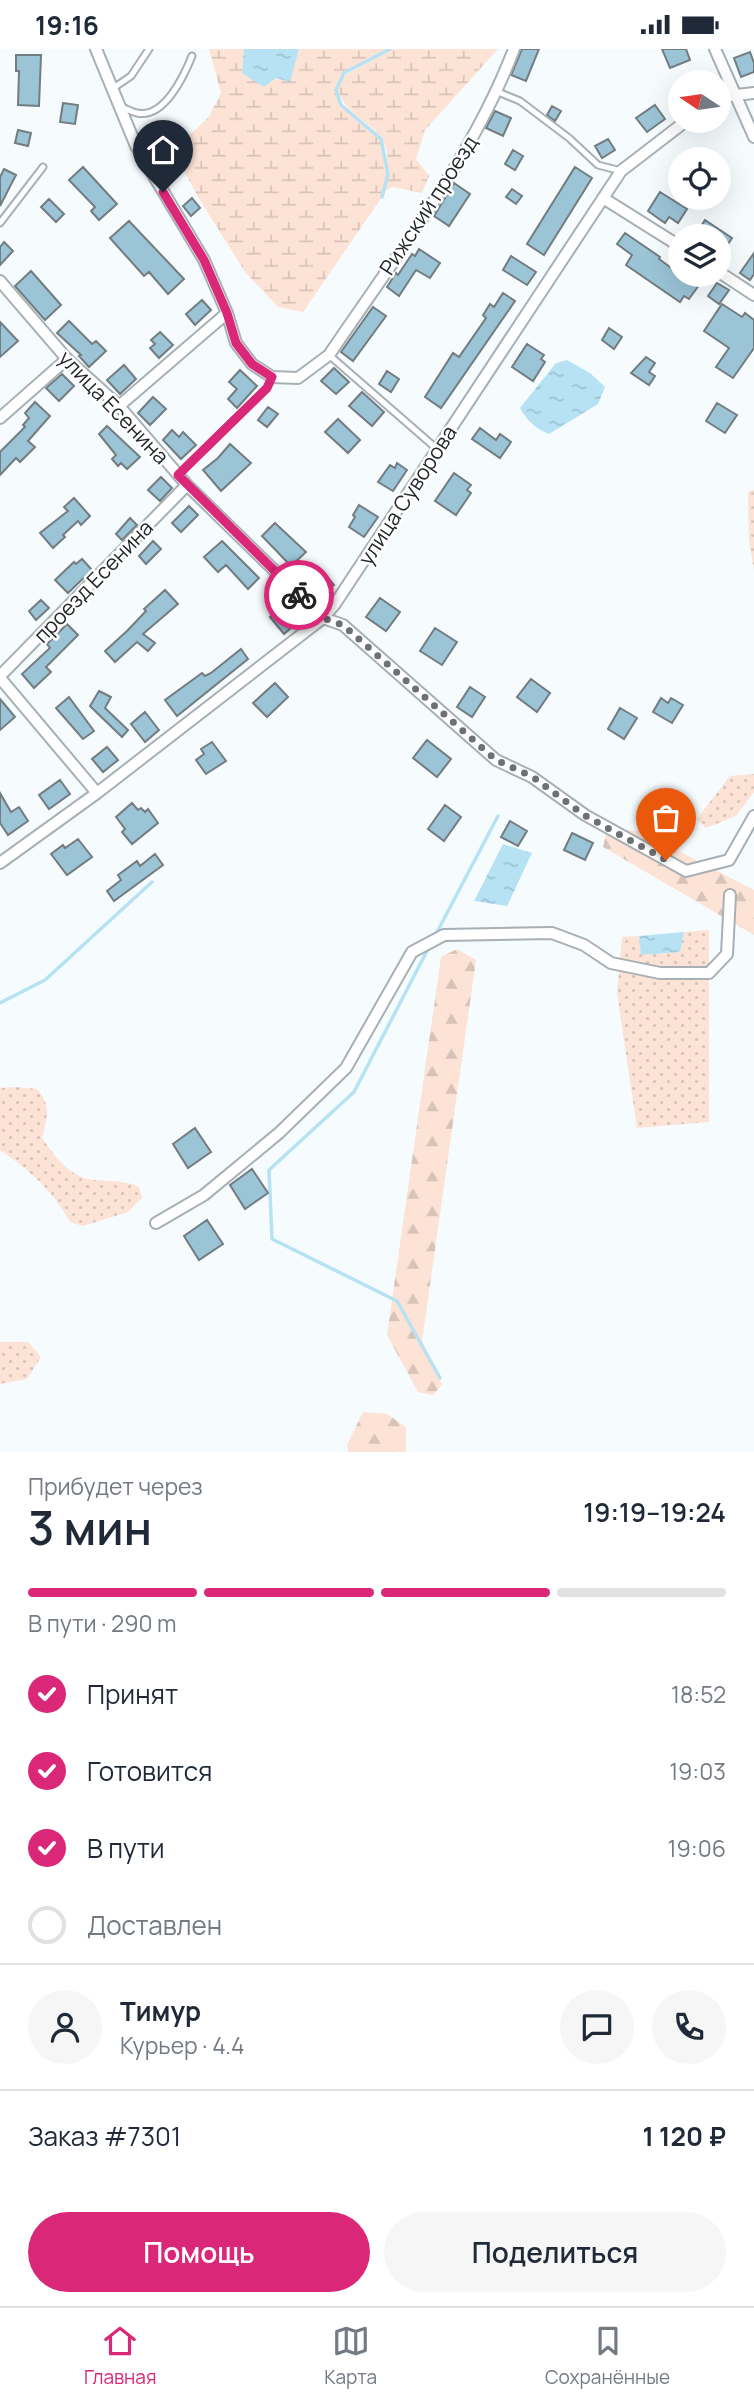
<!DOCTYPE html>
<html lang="ru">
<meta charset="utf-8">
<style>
body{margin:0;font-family:Manrope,sans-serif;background:#f6f6f7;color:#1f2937;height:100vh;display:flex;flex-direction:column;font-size:26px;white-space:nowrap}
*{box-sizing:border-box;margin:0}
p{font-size:23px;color:#747a83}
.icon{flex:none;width:38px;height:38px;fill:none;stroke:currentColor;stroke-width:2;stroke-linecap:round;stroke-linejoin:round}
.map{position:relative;height:1403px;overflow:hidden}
.sheet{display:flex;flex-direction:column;background:#fff;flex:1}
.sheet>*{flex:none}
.needle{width:46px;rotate:283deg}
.fabs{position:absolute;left:668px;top:21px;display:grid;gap:14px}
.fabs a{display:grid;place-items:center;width:63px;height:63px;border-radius:50%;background:#fff;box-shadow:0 7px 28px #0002;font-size:35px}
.pin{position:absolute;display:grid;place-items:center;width:60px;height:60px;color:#fff;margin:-72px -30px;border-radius:50% 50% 50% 0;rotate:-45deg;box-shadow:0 0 7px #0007}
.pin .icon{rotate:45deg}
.courier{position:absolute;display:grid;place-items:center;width:70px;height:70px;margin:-35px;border:5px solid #db2777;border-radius:50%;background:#fff;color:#222;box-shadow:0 2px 9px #0007}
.head em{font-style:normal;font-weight:600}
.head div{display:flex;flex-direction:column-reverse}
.head{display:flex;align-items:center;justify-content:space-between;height:119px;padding:0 28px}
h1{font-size:46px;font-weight:600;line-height:52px}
.bar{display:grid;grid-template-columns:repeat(4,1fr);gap:10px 7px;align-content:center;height:84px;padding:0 28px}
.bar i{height:9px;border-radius:5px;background:#e0e1e3}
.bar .selected{background:#db2777}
.bar p{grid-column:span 4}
.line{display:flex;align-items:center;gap:18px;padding:0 28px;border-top:2px solid #e0e1e3}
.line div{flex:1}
.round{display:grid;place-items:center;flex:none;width:74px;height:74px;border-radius:37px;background:#f6f6f7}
ol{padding:0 28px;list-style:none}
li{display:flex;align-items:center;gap:21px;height:77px}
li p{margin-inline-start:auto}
li .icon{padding:7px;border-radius:50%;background:#db2777;color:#fff;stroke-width:4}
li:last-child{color:#747a83}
li i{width:38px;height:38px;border:4px solid #e0e1e3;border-radius:50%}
.primary-button{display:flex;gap:14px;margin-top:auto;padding:14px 28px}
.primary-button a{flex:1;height:80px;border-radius:42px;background:#db2777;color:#fff;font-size:28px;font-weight:600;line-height:80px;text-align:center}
.primary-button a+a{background:#f6f6f7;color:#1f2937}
.status{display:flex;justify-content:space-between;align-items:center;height:49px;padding:0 35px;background:#fff;direction:ltr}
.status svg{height:19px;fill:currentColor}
.dock{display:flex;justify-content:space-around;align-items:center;height:98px;border-top:2px solid #e0e1e3;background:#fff;font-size:19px;color:#747a83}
.dock a{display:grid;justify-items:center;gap:4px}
.dock .selected{color:#db2777}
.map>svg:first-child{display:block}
.grass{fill:url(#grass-dots)}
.forest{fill:url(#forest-firs)}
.wetland{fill:url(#wetland-marsh)}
.water{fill:url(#water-ripples)}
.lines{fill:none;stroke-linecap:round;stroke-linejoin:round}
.stream{stroke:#b7e2f4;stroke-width:3.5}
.building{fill:#9bc4d7;stroke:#737c80;stroke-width:2}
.service-casing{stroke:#a7b0b4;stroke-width:9}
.minor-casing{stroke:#a7b0b4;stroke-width:14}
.service{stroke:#fff;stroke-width:5}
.minor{stroke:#fff;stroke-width:10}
.done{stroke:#6d7173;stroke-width:7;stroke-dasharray:0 12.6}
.route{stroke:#db2777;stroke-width:9}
.labels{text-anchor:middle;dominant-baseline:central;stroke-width:5;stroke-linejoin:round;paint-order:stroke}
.street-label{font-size:21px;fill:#232728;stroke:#fff}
</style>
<div class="status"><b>19:16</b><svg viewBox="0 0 49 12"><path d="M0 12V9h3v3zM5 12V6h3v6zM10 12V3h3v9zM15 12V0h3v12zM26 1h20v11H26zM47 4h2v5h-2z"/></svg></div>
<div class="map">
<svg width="754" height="1403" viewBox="0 0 754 1403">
<defs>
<pattern id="grass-dots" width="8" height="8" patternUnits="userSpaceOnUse" patternTransform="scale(1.75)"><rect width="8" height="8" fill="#fce3d6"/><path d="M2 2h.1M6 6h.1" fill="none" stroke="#d8c3b8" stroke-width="1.8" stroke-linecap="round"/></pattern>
<pattern id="forest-firs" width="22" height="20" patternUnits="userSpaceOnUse" patternTransform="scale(1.75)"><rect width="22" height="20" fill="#fce3d6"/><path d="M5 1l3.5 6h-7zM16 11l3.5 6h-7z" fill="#d8c3b8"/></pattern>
<pattern id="wetland-marsh" width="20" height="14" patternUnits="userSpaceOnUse" patternTransform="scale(1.75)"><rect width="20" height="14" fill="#fce3d6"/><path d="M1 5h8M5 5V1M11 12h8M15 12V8" fill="none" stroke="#d8c3b8"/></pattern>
<pattern id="water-ripples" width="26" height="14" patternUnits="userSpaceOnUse" patternTransform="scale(1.75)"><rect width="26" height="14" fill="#b7e2f4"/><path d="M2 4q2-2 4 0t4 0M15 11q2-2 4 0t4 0" fill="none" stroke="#9dc2d1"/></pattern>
</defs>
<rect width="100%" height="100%" fill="#f6fbfe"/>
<path class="grass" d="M 754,441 L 754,521 L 749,492 L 748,443 Z
M 754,725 L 754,743 L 736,767 L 706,779 L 697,770 L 730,727 Z
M 709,881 L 709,1073 L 637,1079 L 617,944 L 622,888 L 639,887 L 642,906 L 680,903 L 684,883 Z
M 17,1038 L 37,1040 C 52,1058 47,1068 42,1089 C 55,1108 71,1130 96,1131 C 113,1133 124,1131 139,1138 L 142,1149 L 128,1163 L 83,1177 L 70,1173 C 53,1141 29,1121 0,1101 L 0,1039 Z
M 0,1293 L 28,1293 L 41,1308 L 27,1330 L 0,1335 Z"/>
<path class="forest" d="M 607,781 L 640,782 L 754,841 L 754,886 L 603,798 Z
M 457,900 L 476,911 L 422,1292 L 442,1336 L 433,1346 L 418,1343 L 387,1286 L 441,908 Z
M 363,1363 L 387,1365 L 406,1378 L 406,1403 L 348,1403 L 347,1396 Z"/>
<path class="wetland" d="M 209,0 L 244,0 L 242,24 L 290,32 L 299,0 L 390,0 L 344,24 L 336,41 L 341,56 L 381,90 L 388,125 L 382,148 L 303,263 L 278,258 L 245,223 L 198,148 L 173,101 L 208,69 L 221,44 Z
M 393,0 L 498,0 L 425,81 L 416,110 L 429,127 L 422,144 L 393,138 L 385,142 C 388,128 391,101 381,89 C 365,68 348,68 337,40 L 345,26 Z"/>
<path class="water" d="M 244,0 L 299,0 L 290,33 L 276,29 L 264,38 L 242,24 Z
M 567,311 L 590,324 L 605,338 L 598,355 L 549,385 C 535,379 528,373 520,359 L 556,314 Z
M 503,795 L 532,804 L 507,857 L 474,852 Z
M 684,883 L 680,903 L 641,906 L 639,887 Z"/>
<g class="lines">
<path class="stream" d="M 382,148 L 388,125 L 381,90 L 341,56 L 336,41 L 344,24 L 390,0
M 436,885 L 498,767
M 429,898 L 354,1043 L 269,1121 L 272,1190 L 397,1252 L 440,1329
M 0,954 L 45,931 L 152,833"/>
</g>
<path class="building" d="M 522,0 L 539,0 L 526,32 L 511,26 Z
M 662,0 L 686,0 L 690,11 L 670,19 Z
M 750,3 L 754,14 L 754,23 L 741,28 L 734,9 Z
M 16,6 L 41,6 L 39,57 L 18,56 L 19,22 L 16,22 Z
M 63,54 L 78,56 L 75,75 L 60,73 Z
M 655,56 L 665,70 L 647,83 L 636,69 Z
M 552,57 L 561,62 L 555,72 L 547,66 Z
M 495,62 L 511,69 L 503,87 L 486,79 Z
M 18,81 L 31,84 L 28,97 L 15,94 Z
M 608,90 L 615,101 L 602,109 L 595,97 Z
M 513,101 L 523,107 L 515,121 L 505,115 Z
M 83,118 L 117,155 L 99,171 L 91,162 L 95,158 L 69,131 Z
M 575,118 L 592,129 L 544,206 L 527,195 Z
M 4,120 L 16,126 L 0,157 L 0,128 Z
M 454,134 L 470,145 L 449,177 L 434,167 Z
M 512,140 L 522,147 L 516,155 L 506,148 Z
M 660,143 L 687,160 L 678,174 L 669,168 L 665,174 L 648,162 Z
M 192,149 L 200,159 L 191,167 L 183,157 Z
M 49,150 L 64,165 L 56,173 L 41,158 Z
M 705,171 L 732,189 L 719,209 L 719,187 L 695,187 Z
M 129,172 L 184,230 L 168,245 L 149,223 L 144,227 L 110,189 Z
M 625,184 L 660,208 L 659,210 L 681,226 L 699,236 L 689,250 L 684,247 L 680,253 L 626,216 L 632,206 L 617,195 Z
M 4,193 L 13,202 L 0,216 L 0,198 Z
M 419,200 L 440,214 L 430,229 L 416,221 L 399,247 L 387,238 L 396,224 L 398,226 L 412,205 L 415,207 Z
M 754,204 L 754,225 L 750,231 L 740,224 Z
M 511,207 L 536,223 L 527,236 L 503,221 Z
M 31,222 L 61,256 L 45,271 L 15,237 Z
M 717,234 L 729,241 L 719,255 L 708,247 Z
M 503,244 L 515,252 L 441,359 L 425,348 L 453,304 L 459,308 L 486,269 L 483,266 L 490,255 L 494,258 Z
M 202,251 L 211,261 L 195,276 L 186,265 Z
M 722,255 L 742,268 L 745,264 L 754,271 L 754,299 L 733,329 L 716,318 L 729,299 L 704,282 Z
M 373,258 L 386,267 L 353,312 L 341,303 Z
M 69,272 L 92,295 L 96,292 L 106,302 L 89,318 L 79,307 L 81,306 L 57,284 Z
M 0,273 L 18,292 L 0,308 Z
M 609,279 L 622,288 L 614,300 L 602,291 Z
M 160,283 L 173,296 L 159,309 L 150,299 L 155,295 L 151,291 Z
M 527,295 L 544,306 L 541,310 L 545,313 L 533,332 L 512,318 Z
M 646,308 L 655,314 L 649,323 L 655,327 L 649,336 L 631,324 Z
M 124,316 L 136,330 L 120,345 L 107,331 Z
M 334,319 L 349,333 L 336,345 L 321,332 Z
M 240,321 L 257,337 L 237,359 L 228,350 L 237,340 L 229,333 Z
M 387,322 L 399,330 L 391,343 L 379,335 Z
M 62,325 L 74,337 L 59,352 L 46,339 Z
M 362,343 L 384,363 L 372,377 L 349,357 Z
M 153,348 L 166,360 L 150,376 L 138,364 Z
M 35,353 L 50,367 L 28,392 L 35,398 L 20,413 L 16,409 L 0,426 L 0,403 L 25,378 L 23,376 L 29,369 L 25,364 Z
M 717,354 L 737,366 L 725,384 L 706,372 Z
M 268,358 L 278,365 L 267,378 L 258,371 Z
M 338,370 L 360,391 L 348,404 L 325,383 Z
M 107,377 L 140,408 L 127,420 L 121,414 L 118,417 L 112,410 L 116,406 L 99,385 Z
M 480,379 L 496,391 L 500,385 L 511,393 L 500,409 L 472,390 Z
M 172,381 L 179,388 L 183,383 L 196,396 L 181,410 L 163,391 Z
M 230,395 L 251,414 L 221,442 L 203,421 L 218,409 Z
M 397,414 L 407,421 L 393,442 L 378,433 L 390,416 L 395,419 Z
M 454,424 L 471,436 L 467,441 L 471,444 L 456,466 L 435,452 Z
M 161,428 L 172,439 L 160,452 L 148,441 Z
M 74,449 L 90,467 L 81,476 L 78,472 L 63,486 L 65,488 L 53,499 L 40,484 L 68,462 L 64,458 Z
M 359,456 L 378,468 L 364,488 L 349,478 L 355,468 L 353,466 Z
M 189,457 L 198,466 L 181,483 L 172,474 Z
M 130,469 L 137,476 L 122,491 L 116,485 Z
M 275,474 L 306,503 L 291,517 L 262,487 Z
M 153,492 L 161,500 L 146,515 L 139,507 Z
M 222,492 L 259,529 L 248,540 L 226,516 L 218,523 L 204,508 Z
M 82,510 L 92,521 L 68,544 L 55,531 L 74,513 L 76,515 Z
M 324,524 L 334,536 L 317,552 L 306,540 Z
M 165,541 L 178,555 L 143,585 L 155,594 L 148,602 L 137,593 L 115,613 L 105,602 L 127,582 L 146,562 L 144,560 Z
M 380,549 L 400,563 L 386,582 L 366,568 Z
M 41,551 L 49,559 L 36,571 L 29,562 Z
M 284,555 L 299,572 L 284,585 L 270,568 Z
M 67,575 L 78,586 L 46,618 L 51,623 L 34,639 L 22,625 L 50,599 L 47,595 Z
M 435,579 L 457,593 L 442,616 L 420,602 Z
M 241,600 L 248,610 L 177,667 L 165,651 L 202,624 L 205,627 L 211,624 Z
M 531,630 L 550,644 L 537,663 L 517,648 Z
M 275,634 L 288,648 L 267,668 L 253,654 Z
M 470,638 L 485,648 L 472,668 L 457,658 Z
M 99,642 L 111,648 L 105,659 L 128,681 L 122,688 L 90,657 Z
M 69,648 L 94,682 L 83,690 L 56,659 Z
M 661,649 L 668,654 L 671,649 L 683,656 L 672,674 L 653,663 Z
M 0,650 L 15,668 L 0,681 Z
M 620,659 L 637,669 L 624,690 L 608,680 Z
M 145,663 L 159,681 L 145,693 L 131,675 Z
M 427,691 L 451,710 L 437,728 L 413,709 Z
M 212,693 L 226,712 L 206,725 L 196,711 L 204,705 L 201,700 Z
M 107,698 L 118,711 L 103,723 L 92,710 Z
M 60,731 L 70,745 L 49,760 L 39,746 Z
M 0,744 L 11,763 L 19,758 L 28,772 L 8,786 L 0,774 Z
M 132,754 L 138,761 L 141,759 L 145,763 L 148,760 L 158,774 L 132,795 L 122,783 L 125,780 L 116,768 Z
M 445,756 L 461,768 L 444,792 L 428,780 Z
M 510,772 L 527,782 L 518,797 L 501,788 Z
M 572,784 L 593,794 L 585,811 L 564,801 Z
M 78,790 L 92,808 L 67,826 L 51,805 L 63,796 L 65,799 Z
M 155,805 L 163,816 L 114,852 L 107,842 L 121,831 L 118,826 L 137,812 L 140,817 Z
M 195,1079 L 211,1103 L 188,1119 L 173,1095 Z
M 252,1120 L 268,1144 L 245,1160 L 230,1136 Z
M 207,1171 L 223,1195 L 199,1211 L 184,1187 Z"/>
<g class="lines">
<defs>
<path id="service" d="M 112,40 L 131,27 L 149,0
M 498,43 L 520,52 L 569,89 L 598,116 L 621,122
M 122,58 C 127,60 132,63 137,64 C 164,70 184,27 192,7
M 0,174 L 43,118
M 329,306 L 437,400
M 178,426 L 267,339 L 272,328"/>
<path id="minor" d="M 96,0 L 136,97 L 204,211 L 227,264 L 236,294 L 252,315 L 272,328 L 298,329 L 329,306 C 395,208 472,110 514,0
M 715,0 L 754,88
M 719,48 L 754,44
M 603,149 L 681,198
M 719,223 L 754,246
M 0,232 L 67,310 L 119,357 L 187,436 L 323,569 L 343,576 L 496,711 L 532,728 L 585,766 L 686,822 L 729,811 L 754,767
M 119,357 L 227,264
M 0,369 L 67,310
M 0,627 L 187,436
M 0,629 L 97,744
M 0,814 L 97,744 L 323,569 L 335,555 L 621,122 L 686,72
M 156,1174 L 204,1146 L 279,1084 L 346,1019 L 412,903 L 444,886 L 552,884 L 584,896 L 611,914 L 660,924 L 709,924 L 727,905 L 730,846"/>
</defs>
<use href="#service" class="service-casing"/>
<use href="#minor" class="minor-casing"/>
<use href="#service" class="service"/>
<use href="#minor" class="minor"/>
</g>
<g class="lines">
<path class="done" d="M 299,546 L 323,569 L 343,576 L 496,711 L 533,728 L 584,766 L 666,811"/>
<path class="route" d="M 163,143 L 204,211 L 227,264 L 236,294 L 252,315 L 272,328 L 267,339 L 178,426 L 299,546"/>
</g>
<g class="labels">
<g class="street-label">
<text transform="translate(428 156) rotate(-57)">Рижский проезд</text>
<text transform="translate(114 358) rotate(46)">улица Есенина</text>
<text transform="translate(407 446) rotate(-57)">улица Суворова</text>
<text transform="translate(93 532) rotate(-46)">проезд Есенина</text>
</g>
</g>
</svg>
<div class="fabs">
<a><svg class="needle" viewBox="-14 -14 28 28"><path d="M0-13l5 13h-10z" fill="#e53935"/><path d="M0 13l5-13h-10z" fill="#747a83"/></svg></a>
<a><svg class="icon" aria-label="locate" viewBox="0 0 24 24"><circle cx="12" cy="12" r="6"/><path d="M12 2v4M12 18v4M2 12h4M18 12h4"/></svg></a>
<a><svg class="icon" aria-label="layers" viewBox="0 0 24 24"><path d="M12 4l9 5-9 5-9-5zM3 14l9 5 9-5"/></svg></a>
</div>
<div class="pin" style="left:666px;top:811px;background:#ea580c"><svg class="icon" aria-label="bag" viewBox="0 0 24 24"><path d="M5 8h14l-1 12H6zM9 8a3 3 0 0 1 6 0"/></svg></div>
<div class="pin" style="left:163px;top:143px;background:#1f2937"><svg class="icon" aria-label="home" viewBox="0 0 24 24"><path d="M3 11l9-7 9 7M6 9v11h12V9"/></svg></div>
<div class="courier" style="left:299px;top:546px"><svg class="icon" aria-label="bike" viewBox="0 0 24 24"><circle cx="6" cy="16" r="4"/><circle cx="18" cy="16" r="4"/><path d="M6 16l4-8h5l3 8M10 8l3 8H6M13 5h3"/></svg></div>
</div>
<section class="sheet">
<div class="head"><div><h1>3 мин</h1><p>Прибудет через</p></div><em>19:19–19:24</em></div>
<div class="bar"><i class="selected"></i><i class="selected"></i><i class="selected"></i><i></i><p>В пути · 290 m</p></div>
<ol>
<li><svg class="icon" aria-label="check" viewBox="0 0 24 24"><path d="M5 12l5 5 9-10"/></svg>Принят<p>18:52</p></li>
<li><svg class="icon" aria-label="check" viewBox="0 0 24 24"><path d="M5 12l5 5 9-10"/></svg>Готовится<p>19:03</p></li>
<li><svg class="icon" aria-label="check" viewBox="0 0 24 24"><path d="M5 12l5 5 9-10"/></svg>В пути<p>19:06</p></li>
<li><i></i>Доставлен</li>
</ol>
<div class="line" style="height:126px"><a class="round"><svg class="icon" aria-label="person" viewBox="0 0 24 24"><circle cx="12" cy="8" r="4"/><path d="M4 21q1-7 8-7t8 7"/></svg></a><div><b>Тимур</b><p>Курьер · 4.4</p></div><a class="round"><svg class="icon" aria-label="chat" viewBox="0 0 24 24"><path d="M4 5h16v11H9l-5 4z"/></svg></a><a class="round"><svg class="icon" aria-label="phone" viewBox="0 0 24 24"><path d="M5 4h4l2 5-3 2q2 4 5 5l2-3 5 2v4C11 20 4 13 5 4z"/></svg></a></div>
<div class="line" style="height:91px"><div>Заказ #7301</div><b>1 120 ₽</b></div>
<div class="primary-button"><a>Помощь</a><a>Поделиться</a></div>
</section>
<nav class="dock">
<a class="selected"><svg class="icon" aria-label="home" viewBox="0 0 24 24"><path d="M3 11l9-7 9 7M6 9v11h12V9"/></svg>Главная</a>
<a><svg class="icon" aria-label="map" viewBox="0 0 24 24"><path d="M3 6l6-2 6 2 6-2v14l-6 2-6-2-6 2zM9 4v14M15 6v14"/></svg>Карта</a>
<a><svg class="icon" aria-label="saved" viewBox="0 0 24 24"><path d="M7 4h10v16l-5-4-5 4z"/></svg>Сохранённые</a>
</nav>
